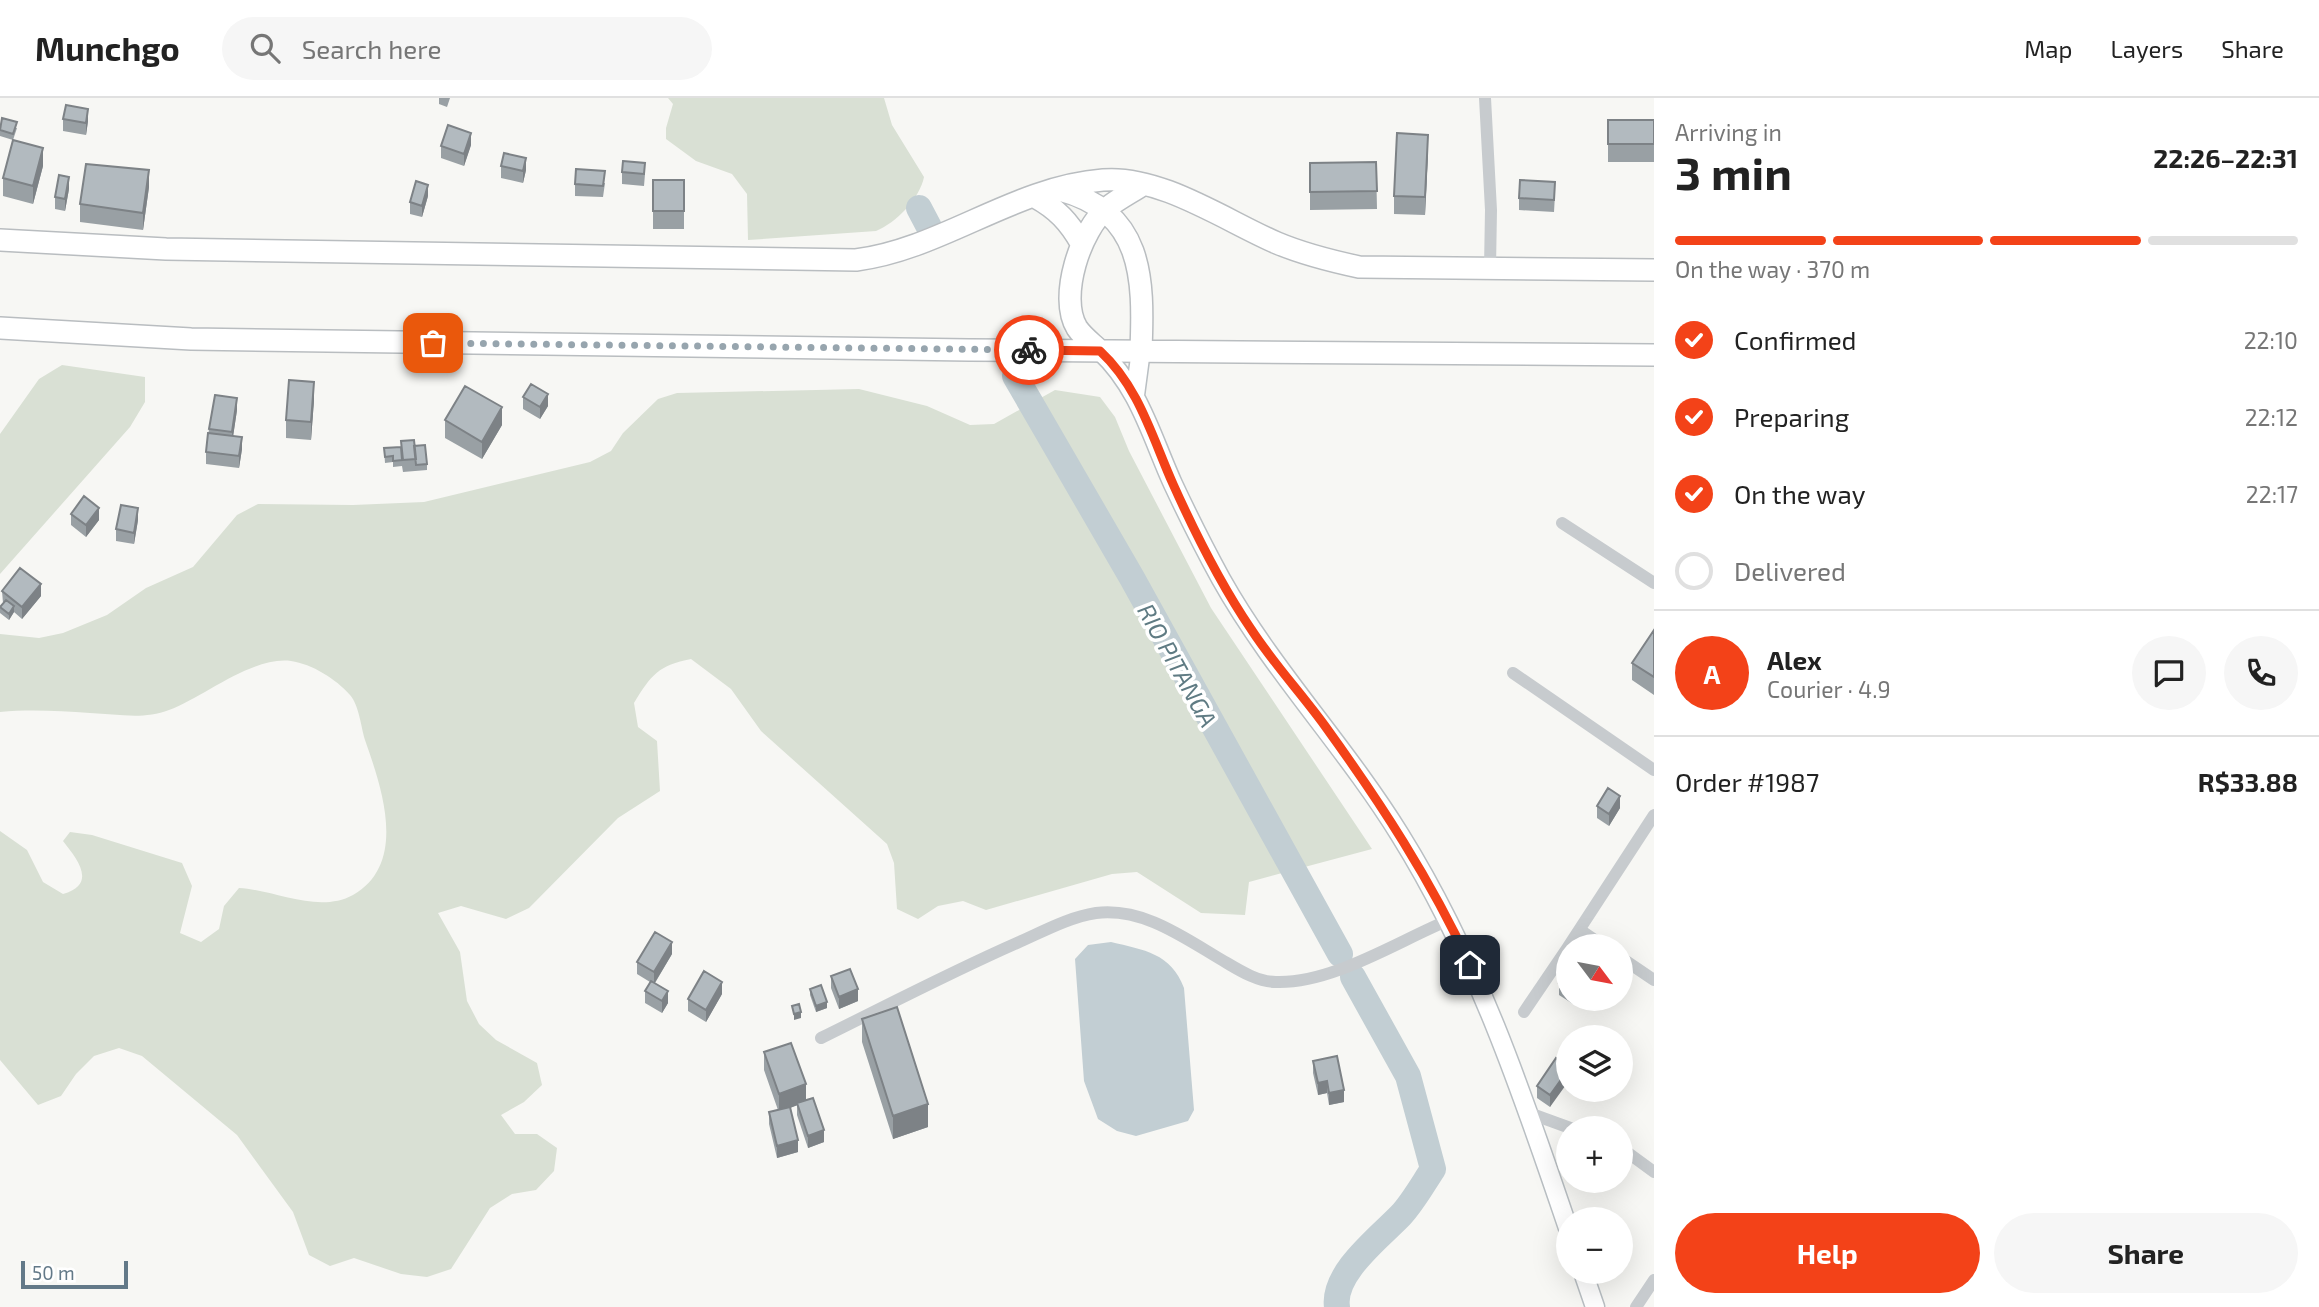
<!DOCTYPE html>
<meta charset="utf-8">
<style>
body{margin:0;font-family:"Exo 2",sans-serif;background:#f6f6f6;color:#222;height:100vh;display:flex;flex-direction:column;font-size:26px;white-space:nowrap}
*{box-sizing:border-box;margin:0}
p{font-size:23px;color:#767676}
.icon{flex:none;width:38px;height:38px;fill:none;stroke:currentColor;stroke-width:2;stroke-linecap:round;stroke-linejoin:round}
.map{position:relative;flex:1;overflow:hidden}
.side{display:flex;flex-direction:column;background:#fff;width:665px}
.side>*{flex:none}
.needle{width:46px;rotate:122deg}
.buttons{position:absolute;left:1556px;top:836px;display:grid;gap:14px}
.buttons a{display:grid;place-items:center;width:77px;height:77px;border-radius:50%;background:#fff;box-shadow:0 7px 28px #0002;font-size:35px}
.scale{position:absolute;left:21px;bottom:18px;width:107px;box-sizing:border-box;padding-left:7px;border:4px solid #637988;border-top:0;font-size:19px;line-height:24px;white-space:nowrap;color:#637988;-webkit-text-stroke:5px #fff;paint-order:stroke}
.pin{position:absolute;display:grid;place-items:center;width:60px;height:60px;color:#fff;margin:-30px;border-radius:14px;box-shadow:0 4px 10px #0006}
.courier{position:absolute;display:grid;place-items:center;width:70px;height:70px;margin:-35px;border:5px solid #f34218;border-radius:50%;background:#fff;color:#222;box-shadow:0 2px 9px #0007}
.overview em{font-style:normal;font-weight:700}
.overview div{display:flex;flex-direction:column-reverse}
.overview{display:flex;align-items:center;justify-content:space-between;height:119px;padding:0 21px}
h1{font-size:46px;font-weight:700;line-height:52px}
.bar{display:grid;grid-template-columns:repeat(4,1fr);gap:10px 7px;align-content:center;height:84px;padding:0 21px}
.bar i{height:9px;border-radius:5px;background:#e0e0e0}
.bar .current{background:#f34218}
.bar p{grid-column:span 4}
.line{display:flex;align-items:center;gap:18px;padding:0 21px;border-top:2px solid #e0e0e0}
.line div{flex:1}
.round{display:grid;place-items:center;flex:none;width:74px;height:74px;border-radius:37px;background:#f6f6f6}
ol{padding:0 21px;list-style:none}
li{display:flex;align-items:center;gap:21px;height:77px}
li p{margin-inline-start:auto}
li .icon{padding:7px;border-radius:50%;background:#f34218;color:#fff;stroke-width:4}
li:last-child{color:#767676}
li i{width:38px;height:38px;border:4px solid #e0e0e0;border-radius:50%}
.primary-button{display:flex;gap:14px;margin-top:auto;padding:14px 21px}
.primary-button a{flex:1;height:80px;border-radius:42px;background:#f34218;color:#fff;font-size:28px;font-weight:700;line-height:80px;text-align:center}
.primary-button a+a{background:#f6f6f6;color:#222}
header{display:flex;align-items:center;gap:42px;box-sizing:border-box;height:98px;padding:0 35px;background:#fff;border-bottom:2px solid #e0e0e0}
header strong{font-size:33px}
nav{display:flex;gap:38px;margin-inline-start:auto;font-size:24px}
.search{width:490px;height:63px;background:#f6f6f6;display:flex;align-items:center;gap:18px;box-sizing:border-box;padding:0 24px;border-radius:38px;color:#767676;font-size:26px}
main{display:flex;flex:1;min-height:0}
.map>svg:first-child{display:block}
.green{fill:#d9e0d4}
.water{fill:#c2ced3}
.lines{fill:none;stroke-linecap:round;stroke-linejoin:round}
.river{stroke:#c2ced3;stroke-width:26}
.secondary-casing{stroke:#b9bfc3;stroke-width:21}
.trunk-casing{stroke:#b9bdc0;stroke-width:24}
.minor{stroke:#c7cbce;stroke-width:12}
.secondary{stroke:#fff;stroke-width:18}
.trunk{stroke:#fff;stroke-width:21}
.wall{fill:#99a0a4}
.shaded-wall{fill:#7d8286}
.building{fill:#b2babf;stroke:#7d8286;stroke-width:2}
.done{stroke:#97a5ae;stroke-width:7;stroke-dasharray:0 12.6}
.route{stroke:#f34218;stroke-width:9}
.labels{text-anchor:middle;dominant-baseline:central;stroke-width:7;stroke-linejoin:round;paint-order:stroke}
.water-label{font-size:24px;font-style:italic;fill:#5f7b83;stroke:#fff}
</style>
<header>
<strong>Munchgo</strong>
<div class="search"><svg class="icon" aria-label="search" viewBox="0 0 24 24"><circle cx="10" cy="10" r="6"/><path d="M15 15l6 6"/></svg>Search here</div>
<nav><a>Map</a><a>Layers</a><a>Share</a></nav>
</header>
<main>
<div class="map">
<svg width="1654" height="1209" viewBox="0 0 1654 1209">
<rect width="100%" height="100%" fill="#f7f7f4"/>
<path class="green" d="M 668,0 L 884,0 L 892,27 L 924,79 C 920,100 896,125 876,133 L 748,142 L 747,96 L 732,76 L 696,63 L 666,41 L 666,30 L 673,6 Z
M 62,267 L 145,279 L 145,304 L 130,329 L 0,476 L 0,336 L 39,281 Z
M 859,291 L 927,308 L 970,327 L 994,326 L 1055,292 L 1100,299 L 1115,319 L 1129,353 L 1211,510 L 1372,751 L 1249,784 L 1245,817 L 1201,815 L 1137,774 L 1112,776 L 986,812 L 963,803 L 938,808 L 918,821 L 897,811 L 894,765 L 887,746 L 761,633 L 731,591 L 691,561 C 659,567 651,577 634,605 L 638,629 L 657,643 L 660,693 L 618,720 L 529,810 L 506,821 L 461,808 L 438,815 L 460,854 L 467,903 L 479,926 L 496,942 L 537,965 L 542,987 L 524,1004 L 501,1017 L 515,1036 L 537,1036 L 557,1050 L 554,1073 L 536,1092 L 512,1096 L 490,1110 L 451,1171 L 427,1179 L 401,1176 L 354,1160 L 330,1168 L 309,1157 L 293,1114 L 237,1037 L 142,958 L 119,950 L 94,958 L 76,976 L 61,998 L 38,1007 L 0,962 L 0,733 L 27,752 L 43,784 L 63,796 C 98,786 77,761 63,743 L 70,734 L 92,737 L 182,765 L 192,788 L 180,835 L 201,844 L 219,831 L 224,808 L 239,790 C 275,792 318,816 353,797 C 409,765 381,688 365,642 C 361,629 359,607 350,597 C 336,581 312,566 291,563 C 252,558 204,599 169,612 C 143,622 117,616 90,615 C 60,613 30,611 0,614 L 0,536 L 39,540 L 63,535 L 107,517 L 146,490 L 193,469 L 237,417 L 258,406 L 353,407 L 424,404 L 590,364 L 611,353 L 623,335 L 658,301 L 677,295 Z"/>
<path class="water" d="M 1111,844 C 1144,852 1171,855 1184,890 L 1194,1012 L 1188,1023 L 1136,1038 L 1117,1033 L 1098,1021 L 1084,983 L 1075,861 L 1088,847 Z"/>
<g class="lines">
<path class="river" d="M 919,110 L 929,129
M 1015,278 L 1132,480 L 1340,856
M 1337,1209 C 1332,1175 1380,1139 1401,1117 C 1413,1104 1423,1086 1433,1071 L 1408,978 L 1353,879"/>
<defs>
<path id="secondary" d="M 1100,253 C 1139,289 1152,340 1173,386 C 1188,418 1204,450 1221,481 C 1272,572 1345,648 1400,737 C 1476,859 1522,994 1568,1130
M 1135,297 L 1141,252
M 1583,1174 L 1595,1209"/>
<path id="trunk" d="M 1060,92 C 1143,114 1144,179 1141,252
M 1035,99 C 1057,111 1069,124 1081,145
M 0,142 L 166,151 L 856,162 C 942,151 1014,89 1103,82 C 1160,77 1226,123 1277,145 C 1303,156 1331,163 1359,169 L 1654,172
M 0,230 L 191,241 L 969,252 L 1654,257
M 1100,253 C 1093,246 1083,239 1077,230 C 1058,199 1081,131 1107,110 C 1118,101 1132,94 1144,86"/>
</defs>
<use href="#secondary" class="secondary-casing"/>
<use href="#trunk" class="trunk-casing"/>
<path class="minor" d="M 1485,0 L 1491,112 L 1490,170
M 1562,425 L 1654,485
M 1513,575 L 1654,672
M 1580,832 L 1605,849
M 1568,849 L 1654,717
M 1620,859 L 1654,882
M 1524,914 L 1568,849
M 821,940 C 886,908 951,874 1017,845 C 1042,834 1069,819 1096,815 C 1145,809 1187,842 1227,865 C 1242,874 1259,884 1276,884 C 1332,886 1398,843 1449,822
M 1529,1015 L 1573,1031
M 1620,1049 L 1654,1074
M 1636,1209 L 1654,1182"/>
<use href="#secondary" class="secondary"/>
<use href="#trunk" class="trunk"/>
</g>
<path class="wall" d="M 439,0 L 450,0 L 447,9 L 439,6 Z
M 63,21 L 88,23 L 86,37 L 63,33 Z
M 1608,22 L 1654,22 L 1654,64 L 1608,64 Z
M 0,27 L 17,30 L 13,42 L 0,38 Z
M 471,47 L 464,68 L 441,60 L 441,48 Z
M 1428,54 L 1425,117 L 1394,116 L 1394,98 Z
M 1376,64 L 1377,111 L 1310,112 L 1310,65 Z
M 43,68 L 33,106 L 3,98 L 3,80 Z
M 501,68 L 526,72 L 523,85 L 501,80 Z
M 622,74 L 645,76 L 644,88 L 622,86 Z
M 653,82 L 684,82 L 684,131 L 653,131 Z
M 605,85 L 603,99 L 575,98 L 575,86 Z
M 149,89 L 143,132 L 80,124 L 80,106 Z
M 69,91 L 65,113 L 55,111 L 55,99 Z
M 1555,96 L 1554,114 L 1519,112 L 1519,100 Z
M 428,98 L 422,119 L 410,116 L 410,104 Z
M 523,299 L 548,308 L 540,321 L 523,311 Z
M 314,302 L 311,342 L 286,340 L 286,322 Z
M 237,312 L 233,338 L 242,351 L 239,370 L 206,366 L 206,354 L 209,331 Z
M 445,322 L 502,327 L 482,361 L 445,340 Z
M 414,348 L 427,366 L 427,372 L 403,374 L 402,368 L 393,369 L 393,364 L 385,365 L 384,350 Z
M 71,416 L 99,422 L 86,439 L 71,427 Z
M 138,422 L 134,446 L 116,443 L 116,431 Z
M 2,493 L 41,498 L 22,521 L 14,514 L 9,522 L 0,515 L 0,509 L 3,505 Z
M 1654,532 L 1654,597 L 1632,582 L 1632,565 Z
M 1597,708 L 1620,710 L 1609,728 L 1597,720 Z
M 672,856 L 655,885 L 668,905 L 662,915 L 645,905 L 645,893 L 650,884 L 637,876 L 637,864 Z
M 1568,871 L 1568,901 L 1577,901 L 1573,906 L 1559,897 L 1559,885 Z
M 831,878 L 858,903 L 839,911 L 831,890 Z
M 810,891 L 827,910 L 816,914 L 810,897 Z
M 722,896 L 706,924 L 688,913 L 688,901 Z
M 862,921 L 928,1029 L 893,1041 L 862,944 Z
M 764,954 L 806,1002 L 824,1044 L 808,1050 L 797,1017 L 797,1007 L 790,1010 L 798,1054 L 777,1060 L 769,1026 L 769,1014 L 778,1012 L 764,972 Z
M 1313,963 L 1344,1004 L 1329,1007 L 1327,995 L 1318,997 L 1313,975 Z
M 1568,969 L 1550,1009 L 1537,1000 L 1537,988 Z"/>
<path class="shaded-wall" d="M 88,11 L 88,23 L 86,37 L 86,25 Z
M 471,35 L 471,47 L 464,68 L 464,56 Z
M 1428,37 L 1428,54 L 1425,117 L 1425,99 Z
M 43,50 L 43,68 L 33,106 L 33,88 Z
M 526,60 L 526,72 L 523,85 L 523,73 Z
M 149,72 L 149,89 L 143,132 L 143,115 Z
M 69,79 L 69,91 L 65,113 L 65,101 Z
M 428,87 L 428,98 L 422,119 L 422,108 Z
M 314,284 L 314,302 L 311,342 L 311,324 Z
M 548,296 L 548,308 L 540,321 L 540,309 Z
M 237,300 L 237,312 L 232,346 L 232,334 Z
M 502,309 L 502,327 L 482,361 L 482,344 Z
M 242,339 L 242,351 L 239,370 L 239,358 Z
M 99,410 L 99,422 L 86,439 L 86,427 Z
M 138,410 L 138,422 L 134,446 L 134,435 Z
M 41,486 L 41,498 L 22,521 L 22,509 Z
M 14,508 L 14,514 L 9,522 L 9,516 Z
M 1620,698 L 1620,710 L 1609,728 L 1609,716 Z
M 672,844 L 672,856 L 654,886 L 654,874 Z
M 722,884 L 722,896 L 706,924 L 706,912 Z
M 858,891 L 858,903 L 839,911 L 839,899 Z
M 668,893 L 668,905 L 662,915 L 662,903 Z
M 827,904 L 827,910 L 816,914 L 816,908 Z
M 801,914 L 801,920 L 794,922 L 794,916 Z
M 1568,972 L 1568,984 L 1550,1009 L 1550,997 Z
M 1327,983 L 1327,995 L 1318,997 L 1318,985 Z
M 806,986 L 806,1004 L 779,1014 L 779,996 Z
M 1344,992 L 1344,1004 L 1329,1007 L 1329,995 Z
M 928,1006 L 928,1029 L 893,1041 L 893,1018 Z
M 824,1032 L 824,1044 L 808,1050 L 808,1038 Z
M 798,1042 L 798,1054 L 777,1060 L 777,1048 Z"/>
<path class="building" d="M 66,7 L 88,11 L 86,25 L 63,21 Z
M 2,20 L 17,24 L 13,36 L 0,32 Z
M 1608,22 L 1654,22 L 1654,46 L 1608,46 Z
M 448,27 L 471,35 L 464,56 L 441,48 Z
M 1397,35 L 1428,37 L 1425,99 L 1394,98 Z
M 13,42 L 43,50 L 33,88 L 3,80 Z
M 504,55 L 526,60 L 523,73 L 501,68 Z
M 623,63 L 645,65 L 644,76 L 622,74 Z
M 1376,64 L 1377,93 L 1310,94 L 1310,65 Z
M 86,66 L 149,72 L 143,115 L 80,106 Z
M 576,71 L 605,73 L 603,88 L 575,86 Z
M 59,77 L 69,79 L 65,101 L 55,99 Z
M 653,82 L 684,82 L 684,113 L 653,113 Z
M 1520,82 L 1555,84 L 1554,102 L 1519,100 Z
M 416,83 L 428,87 L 422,108 L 410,104 Z
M 289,282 L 314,284 L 311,324 L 286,322 Z
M 531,286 L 548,296 L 540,309 L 523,299 Z
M 465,288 L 502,309 L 482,344 L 445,322 Z
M 215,297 L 237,300 L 232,334 L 209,331 Z
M 208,335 L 242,339 L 239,358 L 206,354 Z
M 414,342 L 416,361 L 403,362 L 401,343 Z
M 425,347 L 427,366 L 416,367 L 414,348 Z
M 401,349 L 402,362 L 393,363 L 393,358 L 385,359 L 384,350 Z
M 84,398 L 99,410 L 86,427 L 71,416 Z
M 121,407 L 138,410 L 134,435 L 116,431 Z
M 20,470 L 41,486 L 22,509 L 2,493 Z
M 6,502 L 14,508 L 9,516 L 0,509 Z
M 1654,532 L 1654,579 L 1632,565 Z
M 1608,690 L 1620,698 L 1609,716 L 1597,708 Z
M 655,834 L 672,844 L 654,874 L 637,864 Z
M 850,871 L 858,891 L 839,899 L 831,878 Z
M 1568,871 L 1568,891 L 1559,885 Z
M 704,873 L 722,884 L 706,912 L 688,901 Z
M 651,883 L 668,893 L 662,903 L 645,893 Z
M 821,887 L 827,904 L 816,908 L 810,891 Z
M 799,906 L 801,914 L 794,916 L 792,908 Z
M 897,909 L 928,1006 L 893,1018 L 862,921 Z
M 791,945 L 806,986 L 779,996 L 764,954 Z
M 1337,958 L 1344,992 L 1329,995 L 1327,983 L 1318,985 L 1313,963 Z
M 1556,960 L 1568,969 L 1568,972 L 1550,997 L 1537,988 Z
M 813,1000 L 824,1032 L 808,1038 L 797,1005 Z
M 790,1009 L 798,1042 L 777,1048 L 769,1014 Z"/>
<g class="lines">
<path class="done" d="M 433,245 L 1029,252"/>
<path class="route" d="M 1029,252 L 1100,253 C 1139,289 1152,339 1173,386 C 1195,435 1221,487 1251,531 C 1273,565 1301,595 1325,628 C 1380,704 1431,782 1470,867"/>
</g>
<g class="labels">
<g class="water-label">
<text transform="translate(1178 567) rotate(61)">RIO PITANGA</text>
</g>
</g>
</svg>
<div class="buttons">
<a><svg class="needle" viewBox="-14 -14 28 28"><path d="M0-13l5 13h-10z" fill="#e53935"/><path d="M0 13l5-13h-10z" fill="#767676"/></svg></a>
<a><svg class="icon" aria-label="layers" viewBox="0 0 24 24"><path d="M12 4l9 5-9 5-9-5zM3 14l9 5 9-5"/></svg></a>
<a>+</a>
<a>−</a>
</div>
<div class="scale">50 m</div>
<div class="pin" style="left:433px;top:245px;background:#ea580c"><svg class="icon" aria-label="bag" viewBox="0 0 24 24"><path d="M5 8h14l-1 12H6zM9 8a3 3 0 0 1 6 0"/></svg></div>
<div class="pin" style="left:1470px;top:867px;background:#1f2937"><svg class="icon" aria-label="home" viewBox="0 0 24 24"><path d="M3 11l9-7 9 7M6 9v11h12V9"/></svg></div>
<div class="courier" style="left:1029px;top:252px"><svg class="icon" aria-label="bike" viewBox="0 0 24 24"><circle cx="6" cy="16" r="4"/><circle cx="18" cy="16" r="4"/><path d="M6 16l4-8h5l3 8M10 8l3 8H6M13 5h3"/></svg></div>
</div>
<section class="side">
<div class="overview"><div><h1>3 min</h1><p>Arriving in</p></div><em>22:26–22:31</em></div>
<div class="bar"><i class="current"></i><i class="current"></i><i class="current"></i><i></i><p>On the way · 370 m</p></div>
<ol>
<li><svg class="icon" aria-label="check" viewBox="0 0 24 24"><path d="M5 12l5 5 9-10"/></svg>Confirmed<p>22:10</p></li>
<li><svg class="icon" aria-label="check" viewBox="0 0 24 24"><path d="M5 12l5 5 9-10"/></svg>Preparing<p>22:12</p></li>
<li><svg class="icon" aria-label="check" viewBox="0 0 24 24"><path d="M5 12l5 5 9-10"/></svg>On the way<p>22:17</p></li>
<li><i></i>Delivered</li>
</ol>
<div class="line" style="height:126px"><b class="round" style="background:#f34218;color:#fff">A</b><div><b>Alex</b><p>Courier · 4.9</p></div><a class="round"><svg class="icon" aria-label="chat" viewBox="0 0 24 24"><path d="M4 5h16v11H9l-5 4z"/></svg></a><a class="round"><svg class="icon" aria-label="phone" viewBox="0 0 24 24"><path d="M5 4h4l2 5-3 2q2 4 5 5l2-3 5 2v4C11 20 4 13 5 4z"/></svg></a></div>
<div class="line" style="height:91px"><div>Order #1987</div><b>R$33.88</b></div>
<div class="primary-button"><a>Help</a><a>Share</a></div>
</section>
</main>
